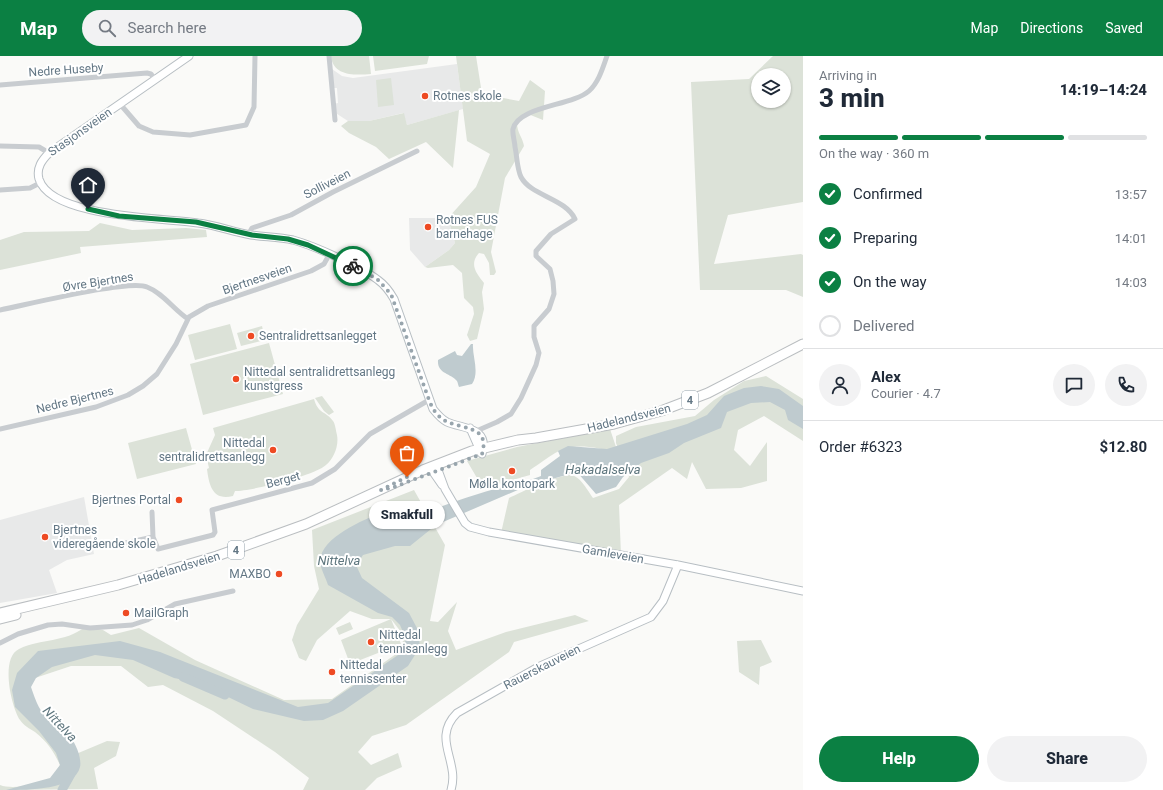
<!DOCTYPE html>
<meta charset="utf-8">
<style>
body{margin:0;font-family:Roboto,sans-serif;background:#f2f2f3;color:#1f2937;height:100vh;display:flex;flex-direction:column;font-size:15px;white-space:nowrap}
*{box-sizing:border-box;margin:0}
p{font-size:13px;color:#747a83}
.icon{flex:none;width:22px;height:22px;fill:none;stroke:currentColor;stroke-width:2;stroke-linecap:round;stroke-linejoin:round}
.map{position:relative;flex:1;overflow:hidden}
.drawer{display:flex;flex-direction:column;background:#fff;width:360px}
.drawer>*{flex:none}
.fabs{position:absolute;left:751px;top:12px;display:grid;gap:8px}
.fabs a{display:grid;place-items:center;width:40px;height:40px;border-radius:50%;background:#fff;box-shadow:0 1px 3px #0004;font-size:20px}
.pin{position:absolute;display:grid;place-items:center;width:34px;height:34px;color:#fff;margin:-41px -17px;border-radius:50% 50% 50% 0;rotate:-45deg;box-shadow:0 0 4px #0007}
.pin .icon{rotate:45deg}
.courier{position:absolute;display:grid;place-items:center;width:40px;height:40px;margin:-20px;border:3px solid #0b8043;border-radius:50%;background:#fff;color:#222;box-shadow:0 1px 5px #0007}
.bubble{position:absolute;height:28px;border-radius:14px;background:#fff;box-shadow:0 1px 3px #0004;font-size:13px;font-weight:800;line-height:28px;text-align:center}
.head em{font-style:normal;font-weight:800}
.head div{display:flex;flex-direction:column-reverse}
.head{display:flex;align-items:center;justify-content:space-between;height:68px;padding:0 16px}
h1{font-size:26px;font-weight:800;line-height:30px}
.bar{display:grid;grid-template-columns:repeat(4,1fr);gap:6px 4px;align-content:center;height:48px;padding:0 16px}
.bar i{height:5px;border-radius:3px;background:#e0e1e3}
.bar .active{background:#0b8043}
.bar p{grid-column:span 4}
.line{display:flex;align-items:center;gap:10px;padding:0 16px;border-top:1px solid #e0e1e3}
.line div{flex:1}
.round{display:grid;place-items:center;flex:none;width:42px;height:42px;border-radius:21px;background:#f2f2f3}
ol{padding:0 16px;list-style:none}
li{display:flex;align-items:center;gap:12px;height:44px}
li p{margin-inline-start:auto}
li .icon{padding:4px;border-radius:50%;background:#0b8043;color:#fff;stroke-width:4}
li:last-child{color:#747a83}
li i{width:22px;height:22px;border:2px solid #e0e1e3;border-radius:50%}
.cta{display:flex;gap:8px;margin-top:auto;padding:8px 16px}
.cta a{flex:1;height:46px;border-radius:24px;background:#0b8043;color:#fff;font-size:16px;font-weight:800;line-height:46px;text-align:center}
.cta a+a{background:#f2f2f3;color:#1f2937}
header{display:flex;align-items:center;gap:24px;box-sizing:border-box;height:56px;padding:0 20px;background:#0b8043;color:#fff}
header strong{font-size:19px}
nav{display:flex;gap:22px;margin-inline-start:auto;font-size:14px}
.search{width:280px;height:36px;background:#f2f2f3;display:flex;align-items:center;gap:10px;box-sizing:border-box;padding:0 14px;border-radius:22px;color:#747a83;font-size:15px}
main{display:flex;flex:1;min-height:0}
.map>svg:first-child{display:block}
.built{fill:#e8e9e9}
.green{fill:#dce2d8;fill-rule:evenodd}
.water{fill:#bfcbcf}
.lines{fill:none;stroke-linecap:round;stroke-linejoin:round}
.river{stroke:#bfcbcf;stroke-width:9}
.secondary-casing{stroke:#b7bec3;stroke-width:9}
.highway-casing{stroke:#babec1;stroke-width:11}
.street{stroke:#c8ccd0;stroke-width:5}
.secondary{stroke:#fff;stroke-width:7}
.highway{stroke:#fff;stroke-width:9}
.done{stroke:#98a5ad;stroke-width:4;stroke-dasharray:0 7.2}
.route{stroke:#0b8043;stroke-width:5}
.poi-dot{fill:#ee4a23;stroke:#fff;stroke-width:1.5}
.labels{text-anchor:middle;dominant-baseline:central;stroke-width:4;stroke-linejoin:round;paint-order:stroke}
.shield{fill:#fff;stroke:#92a0aa;stroke-width:1}
.shield-label{font-size:11px;font-weight:bold;fill:#637785}
.street-label{font-size:12px;fill:#637785;stroke:#fff}
.poi-label{font-size:12px;fill:#637785;stroke:#fff;text-anchor:start}
.water-label{font-size:13px;font-style:italic;fill:#5e767e;stroke:#fff}
</style>
<header>
<strong>Map</strong>
<div class="search"><svg class="icon" aria-label="search" viewBox="0 0 24 24"><circle cx="10" cy="10" r="6"/><path d="M15 15l6 6"/></svg>Search here</div>
<nav><a>Map</a><a>Directions</a><a>Saved</a></nav>
</header>
<main>
<div class="map">
<svg width="803" height="734" viewBox="0 0 803 734">
<rect width="100%" height="100%" fill="#fafaf8"/>
<path class="built" d="M 457,8 L 463,53 L 407,69 L 403,57 L 369,65 L 348,65 L 334,56 L 333,48 L 338,47 L 337,32 L 332,32 L 332,13 L 342,20 L 353,22 Z
M 409,162 L 448,162 L 455,187 L 449,194 L 425,211 L 410,194 Z
M 84,441 L 94,498 L 67,504 L 49,514 L 57,537 L 0,547 L 0,464 Z"/>
<path class="green" d="M 331,0 L 369,0 L 371,18 C 356,19 333,21 331,0 Z
M 373,0 L 429,0 L 427,8 L 375,15 Z
M 456,0 L 476,0 L 482,38 L 519,45 L 530,24 L 545,35 L 543,64 L 528,58 L 517,67 C 517,77 523,82 524,90 L 505,122 L 491,196 L 496,216 L 494,219 L 490,219 L 489,207 L 484,198 L 479,197 C 469,208 476,217 484,227 L 482,236 L 484,253 L 477,283 L 470,285 L 467,279 L 474,258 L 473,251 L 464,242 L 462,217 L 453,209 L 428,212 L 425,211 L 449,194 L 455,187 L 448,162 L 476,131 L 490,98 L 467,85 Z
M 773,0 L 803,0 L 803,146 L 728,159 L 714,208 L 801,198 L 803,199 L 803,241 L 786,234 L 700,234 L 691,26 L 749,23 ZM 758,19 L 784,19 L 784,45 L 758,45 Z
M 391,22 L 394,49 L 378,51 L 376,24 Z
M 459,54 L 453,112 L 426,86 L 389,103 L 376,91 L 349,77 L 341,70 L 348,65 L 369,65 L 404,57 L 407,69 Z
M 100,167 L 132,174 L 186,172 L 206,174 L 207,181 L 80,191 L 81,197 L 0,214 L 0,184 L 24,176 L 89,175 Z
M 230,268 L 237,293 L 195,304 L 188,279 Z
M 262,270 L 265,284 L 241,290 L 237,277 Z
M 269,287 L 283,338 L 203,359 L 190,308 Z
M 766,320 L 803,343 L 803,385 L 764,360 L 738,374 L 734,394 L 750,410 L 767,386 L 767,425 L 741,432 L 706,433 L 692,406 L 687,423 L 672,412 L 619,449 L 621,499 L 501,477 L 509,442 C 521,436 560,418 571,419 C 580,420 588,435 593,442 L 619,433 L 629,421 L 616,387 L 616,380 L 636,371 L 695,360 L 714,344 L 744,325 Z
M 322,340 L 334,356 L 329,359 L 324,355 L 315,342 Z
M 314,343 C 318,358 326,355 333,365 C 335,367 336,375 337,379 C 339,390 334,402 326,409 C 314,420 251,435 235,435 L 233,440 C 213,445 209,430 207,413 L 209,412 L 206,399 L 215,379 L 213,372 Z
M 186,372 L 196,408 L 137,423 L 128,387 Z
M 610,373 L 617,394 C 607,395 599,392 589,391 C 561,388 553,399 530,414 L 530,419 L 478,434 L 477,422 L 467,405 L 517,391 Z
M 414,434 L 445,489 L 430,565 L 438,566 L 457,546 L 448,575 L 456,594 L 506,576 L 575,559 L 589,565 L 514,586 L 509,596 L 406,669 L 372,680 L 358,696 L 371,709 L 398,697 L 402,711 L 377,722 L 365,734 L 303,734 L 309,722 L 275,696 L 213,655 L 163,629 L 148,631 L 121,610 L 71,610 L 26,625 L 27,651 L 76,698 L 107,685 L 120,686 L 116,700 L 94,712 L 98,733 L 0,734 L 0,729 C 13,734 37,728 51,725 L 60,709 C 53,694 48,687 35,676 C 30,673 23,669 20,664 C 11,650 0,602 19,593 C 42,582 64,587 85,571 L 103,574 L 111,579 L 139,572 L 195,604 L 284,644 L 332,643 L 396,598 L 403,587 L 401,576 L 391,563 L 401,588 L 350,608 L 341,584 L 391,563 L 372,563 L 350,555 L 317,584 L 306,605 L 299,602 L 292,584 L 297,569 L 319,533 L 314,510 L 312,474 Z
M 350,566 L 353,573 L 339,579 L 336,572 Z
M 761,584 L 772,606 L 760,611 L 759,629 L 739,616 L 737,585 Z"/>
<path class="water" d="M 471,288 L 473,288 C 472,300 480,316 472,328 L 459,331 C 458,329 458,327 457,325 C 451,317 437,318 438,304 L 455,295 L 457,299 L 462,300 Z
M 761,330 L 779,333 L 803,350 L 803,373 L 788,364 L 785,354 L 770,346 L 751,347 L 727,356 L 721,372 L 684,387 L 669,397 L 641,407 L 623,421 L 616,431 L 596,438 L 577,416 L 527,430 L 436,469 L 410,490 L 395,490 L 363,499 L 356,509 L 362,522 L 409,557 L 418,574 L 420,591 L 408,610 L 343,655 L 323,664 L 304,665 L 253,653 L 199,627 L 174,622 L 133,604 L 95,599 L 52,611 L 36,622 L 31,631 C 37,649 41,658 56,672 C 60,676 67,678 71,682 C 76,688 82,703 80,711 C 75,734 28,734 6,734 L 50,722 L 60,709 L 56,697 L 39,675 L 15,651 L 12,634 L 17,617 L 38,595 L 120,585 L 160,596 L 298,651 L 328,647 L 401,597 L 406,583 L 400,569 L 392,561 L 378,557 L 328,529 C 326,522 320,512 320,505 C 321,481 364,464 382,456 L 398,464 C 426,457 451,446 478,438 C 499,431 521,428 541,420 L 541,414 L 560,400 L 558,395 L 568,390 L 607,393 L 687,368 L 707,359 L 724,340 L 744,332 Z"/>
<g class="lines">
<path class="river" d="M 183,621 L 225,639
M 62,734 L 71,718"/>
<defs>
<path id="secondary" d="M 189,0 L 49,97 C 42,104 36,112 39,123 C 51,162 165,162 198,167 C 216,169 233,176 251,179 C 265,181 279,181 293,184 C 315,190 361,211 378,224 C 385,229 390,236 394,243 L 433,353 C 437,358 441,363 447,366 C 462,373 490,370 482,398
M 470,372 L 481,397
M 433,410 L 438,414 L 445,433 L 465,467 L 470,471 L 489,476 L 678,509 L 803,535
M 433,410 L 433,416 L 442,429
M 451,734 C 460,705 431,683 457,657 L 540,610 L 651,561 L 663,545 L 678,509"/>
<path id="highway" d="M 0,557 L 118,529 L 217,500 L 306,468 L 423,414 L 472,395 L 518,384 L 536,382 L 614,368 L 661,355 L 708,337 L 803,288
M 0,563 L 16,559"/>
</defs>
<use href="#secondary" class="secondary-casing"/>
<use href="#highway" class="highway-casing"/>
<path class="street" d="M 329,0 L 335,64
M 0,29 L 147,17 L 151,18 L 155,24
M 120,48 L 139,70 L 153,76 L 190,79 L 246,69 L 254,51 L 255,0
M 0,90 L 39,91 L 49,97
M 0,134 L 30,132 L 40,127
M 248,179 L 252,172 L 291,159 L 333,136 L 417,95
M 0,254 C 26,249 129,223 147,231 C 163,237 174,254 188,263
M 0,373 L 96,351 L 128,339 L 143,330 L 157,318 L 176,288 L 189,261 L 208,250 L 311,215 L 324,208 L 329,199
M 474,376 L 497,366 L 511,358 L 521,342 L 536,309 L 539,297 L 534,281 L 534,270 L 549,253 L 554,238 L 553,225 L 550,213 L 536,200 L 536,195 L 551,178 L 575,163 C 565,142 531,140 521,121 C 517,113 517,100 515,91 C 515,86 512,78 513,73 C 518,50 572,50 589,35 C 599,26 603,11 607,0
M 152,456 L 153,481 L 158,493 L 213,479 L 215,476 L 212,454 L 312,427 L 335,413 L 370,378 L 429,344
M 112,490 L 153,481
M 0,587 L 18,578 L 48,569 L 62,568 L 90,572 L 132,569 L 147,564 L 175,548 L 233,535"/>
<use href="#secondary" class="secondary"/>
<use href="#highway" class="highway"/>
</g>
<g class="lines">
<path class="done" d="M 353,210 L 377,223 L 391,238 L 429,344 C 432,352 436,359 444,364 C 459,374 491,368 482,398 L 394,431 L 381,434 L 407,421"/>
<path class="route" d="M 88,153 L 119,160 L 196,166 L 252,179 L 288,183 L 308,189 L 353,210"/>
</g>
<g class="poi-dot">
<circle cx="425" cy="40" r="4"/>
<circle cx="428" cy="171" r="4"/>
<circle cx="251" cy="280" r="4"/>
<circle cx="236" cy="323" r="4"/>
<circle cx="273" cy="394" r="4"/>
<circle cx="512" cy="415" r="4"/>
<circle cx="179" cy="444" r="4"/>
<circle cx="45" cy="481" r="4"/>
<circle cx="279" cy="518" r="4"/>
<circle cx="126" cy="557" r="4"/>
<circle cx="371" cy="586" r="4"/>
<circle cx="332" cy="616" r="4"/>
</g>
<g class="labels">
<g class="shield">
<rect x="682" y="335" width="16" height="18" rx="3"/>
<rect x="228" y="485" width="16" height="18" rx="3"/>
</g>
<g class="shield-label">
<text x="690" y="344">4</text>
<text x="236" y="494">4</text>
</g>
<g class="street-label">
<text transform="translate(66 14) rotate(-4)">Nedre Huseby</text>
<text transform="translate(80 76) rotate(-35)">Stasjonsveien</text>
<text transform="translate(327 128) rotate(-27)">Solliveien</text>
<text transform="translate(257 223) rotate(-19)">Bjertnesveien</text>
<text transform="translate(98 226) rotate(-9)">Øvre Bjertnes</text>
<text transform="translate(75 344) rotate(-14)">Nedre Bjertnes</text>
<text transform="translate(629 362) rotate(-14)">Hadelandsveien</text>
<text transform="translate(283 424) rotate(-15)">Berget</text>
<text transform="translate(613 498) rotate(10)">Gamleveien</text>
<text transform="translate(179 512) rotate(-17)">Hadelandsveien</text>
<text transform="translate(542 611) rotate(-27)">Rauerskauveien</text>
</g>
<g class="poi-label">
<text x="433" y="40">Rotnes skole</text>
<text x="436" y="164">Rotnes FUS<tspan x="436" dy="14">barnehage</tspan></text>
<text x="259" y="280">Sentralidrettsanlegget</text>
<text x="244" y="316">Nittedal sentralidrettsanlegg<tspan x="244" dy="14">kunstgress</tspan></text>
<text x="265" y="387" text-anchor="end">Nittedal<tspan x="265" dy="14">sentralidrettsanlegg</tspan></text>
<text x="512" y="428" text-anchor="middle">Mølla kontopark</text>
<text x="171" y="444" text-anchor="end">Bjertnes Portal</text>
<text x="53" y="474">Bjertnes<tspan x="53" dy="14">videregående skole</tspan></text>
<text x="271" y="518" text-anchor="end">MAXBO</text>
<text x="134" y="557">MailGraph</text>
<text x="379" y="579">Nittedal<tspan x="379" dy="14">tennisanlegg</tspan></text>
<text x="340" y="609">Nittedal<tspan x="340" dy="14">tennissenter</tspan></text>
</g>
<g class="water-label">
<text x="603" y="413">Hakadalselva</text>
<text x="339" y="504">Nittelva</text>
<text transform="translate(60 668) rotate(47)">Nittelva</text>
</g>
</g>
</svg>
<div class="fabs">
<a><svg class="icon" aria-label="layers" viewBox="0 0 24 24"><path d="M12 4l9 5-9 5-9-5zM3 14l9 5 9-5"/></svg></a>
</div>
<div class="pin" style="left:407px;top:421px;background:#ea580c"><svg class="icon" aria-label="bag" viewBox="0 0 24 24"><path d="M5 8h14l-1 12H6zM9 8a3 3 0 0 1 6 0"/></svg></div>
<div class="pin" style="left:88px;top:153px;background:#1f2937"><svg class="icon" aria-label="home" viewBox="0 0 24 24"><path d="M3 11l9-7 9 7M6 9v11h12V9"/></svg></div>
<div class="courier" style="left:353px;top:210px"><svg class="icon" aria-label="bike" viewBox="0 0 24 24"><circle cx="6" cy="16" r="4"/><circle cx="18" cy="16" r="4"/><path d="M6 16l4-8h5l3 8M10 8l3 8H6M13 5h3"/></svg></div>
<div class="bubble" style="left:369px;top:445px;width:76px">Smakfull</div>
</div>
<section class="drawer">
<div class="head"><div><h1>3 min</h1><p>Arriving in</p></div><em>14:19–14:24</em></div>
<div class="bar"><i class="active"></i><i class="active"></i><i class="active"></i><i></i><p>On the way · 360 m</p></div>
<ol>
<li><svg class="icon" aria-label="check" viewBox="0 0 24 24"><path d="M5 12l5 5 9-10"/></svg>Confirmed<p>13:57</p></li>
<li><svg class="icon" aria-label="check" viewBox="0 0 24 24"><path d="M5 12l5 5 9-10"/></svg>Preparing<p>14:01</p></li>
<li><svg class="icon" aria-label="check" viewBox="0 0 24 24"><path d="M5 12l5 5 9-10"/></svg>On the way<p>14:03</p></li>
<li><i></i>Delivered</li>
</ol>
<div class="line" style="height:72px"><a class="round"><svg class="icon" aria-label="person" viewBox="0 0 24 24"><circle cx="12" cy="8" r="4"/><path d="M4 21q1-7 8-7t8 7"/></svg></a><div><b>Alex</b><p>Courier · 4.7</p></div><a class="round"><svg class="icon" aria-label="chat" viewBox="0 0 24 24"><path d="M4 5h16v11H9l-5 4z"/></svg></a><a class="round"><svg class="icon" aria-label="phone" viewBox="0 0 24 24"><path d="M5 4h4l2 5-3 2q2 4 5 5l2-3 5 2v4C11 20 4 13 5 4z"/></svg></a></div>
<div class="line" style="height:52px"><div>Order #6323</div><b>$12.80</b></div>
<div class="cta"><a>Help</a><a>Share</a></div>
</section>
</main>
